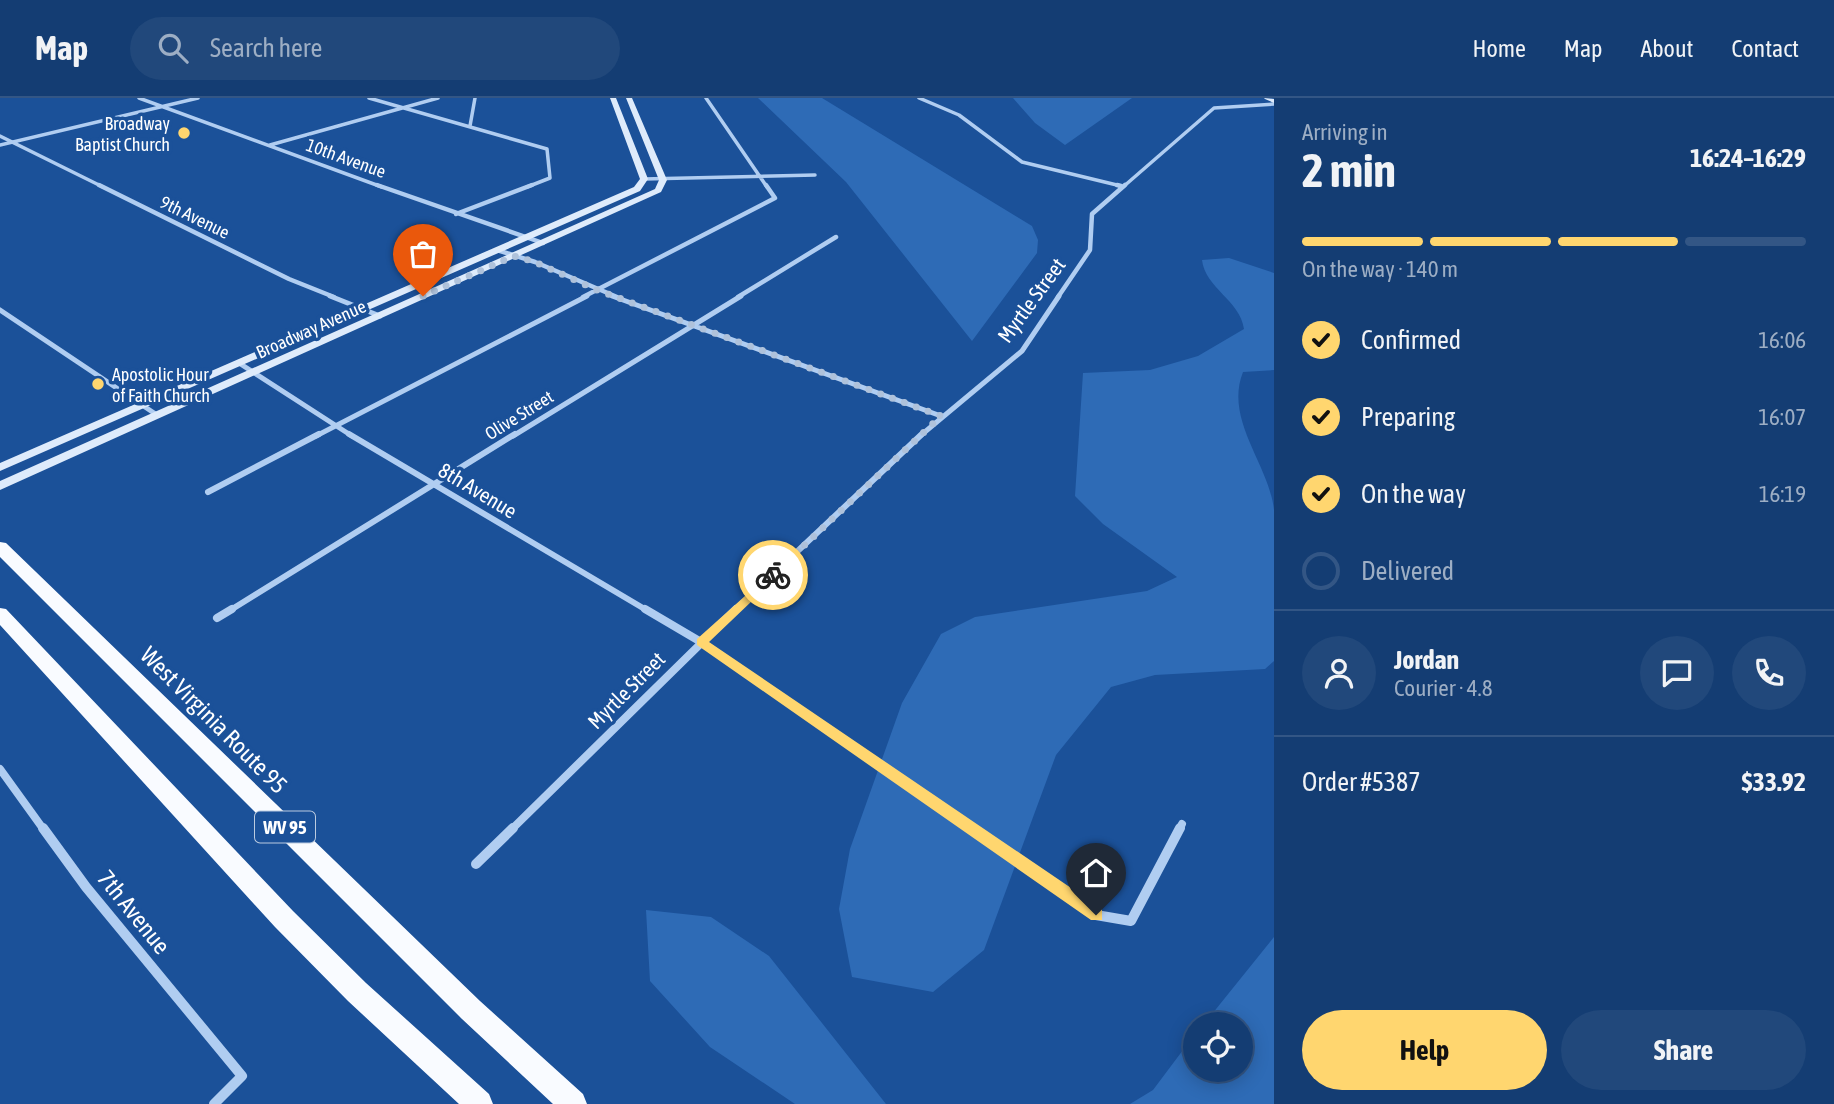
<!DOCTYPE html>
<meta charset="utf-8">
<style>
body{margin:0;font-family:"Asap Condensed",sans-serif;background:#21487b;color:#f1f3f6;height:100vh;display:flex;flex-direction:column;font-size:26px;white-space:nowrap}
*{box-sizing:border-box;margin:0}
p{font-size:23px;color:#9daec4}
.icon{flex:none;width:38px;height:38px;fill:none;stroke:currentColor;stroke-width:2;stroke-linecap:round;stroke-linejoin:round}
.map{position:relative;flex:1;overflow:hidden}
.panel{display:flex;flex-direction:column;background:#143d73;width:560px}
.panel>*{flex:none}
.tools{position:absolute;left:1183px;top:914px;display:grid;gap:14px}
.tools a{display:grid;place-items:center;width:70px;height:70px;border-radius:50%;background:#143d73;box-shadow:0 4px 18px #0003,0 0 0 2px #335685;font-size:35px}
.pin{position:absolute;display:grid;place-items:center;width:60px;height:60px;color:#fff;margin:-72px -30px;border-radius:50% 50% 50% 0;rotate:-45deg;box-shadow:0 0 7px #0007}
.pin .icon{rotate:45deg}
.courier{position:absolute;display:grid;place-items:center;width:70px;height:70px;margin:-35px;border:5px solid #ffd66f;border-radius:50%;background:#fff;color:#222;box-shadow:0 2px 9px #0007}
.overview em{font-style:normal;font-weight:700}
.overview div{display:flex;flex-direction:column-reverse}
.overview{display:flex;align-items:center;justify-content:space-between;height:119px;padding:0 28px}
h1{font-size:46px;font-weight:700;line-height:52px}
.bar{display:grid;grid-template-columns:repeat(4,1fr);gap:10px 7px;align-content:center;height:84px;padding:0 28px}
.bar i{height:9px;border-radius:5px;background:#335685}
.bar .on{background:#ffd66f}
.bar p{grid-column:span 4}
.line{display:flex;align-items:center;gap:18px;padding:0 28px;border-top:2px solid #335685}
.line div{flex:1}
.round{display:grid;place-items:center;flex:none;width:74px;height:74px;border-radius:37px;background:#21487b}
ol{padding:0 28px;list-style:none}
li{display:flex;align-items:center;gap:21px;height:77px}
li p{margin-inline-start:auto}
li .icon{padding:7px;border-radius:50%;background:#ffd66f;color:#111;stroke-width:4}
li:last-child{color:#9daec4}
li i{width:38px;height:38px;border:4px solid #335685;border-radius:50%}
.action{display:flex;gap:14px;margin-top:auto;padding:14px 28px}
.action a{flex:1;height:80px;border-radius:42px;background:#ffd66f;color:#111;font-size:28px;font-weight:700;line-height:80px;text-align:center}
.action a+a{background:#21487b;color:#f1f3f6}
header{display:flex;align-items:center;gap:42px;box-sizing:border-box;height:98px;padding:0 35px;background:#143d73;border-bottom:2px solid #335685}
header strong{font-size:33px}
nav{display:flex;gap:38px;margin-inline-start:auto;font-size:24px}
.search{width:490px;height:63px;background:#21487b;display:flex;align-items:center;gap:18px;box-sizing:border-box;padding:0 24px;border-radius:38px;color:#9daec4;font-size:26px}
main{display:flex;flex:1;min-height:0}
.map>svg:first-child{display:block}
.green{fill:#2e6bb6}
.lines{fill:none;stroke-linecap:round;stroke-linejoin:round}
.street-far5{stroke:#b0cdf1;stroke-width:3.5}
.street-far4{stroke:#b0cdf1;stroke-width:4.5}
.street-far3{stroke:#b0cdf1;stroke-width:5}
.street-far2{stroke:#b0cdf1;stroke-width:6}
.street-far1{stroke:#b0cdf1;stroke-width:8}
.street{stroke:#b0cdf1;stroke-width:10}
.secondary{fill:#deebfb;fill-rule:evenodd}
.primary{fill:#f9fbff;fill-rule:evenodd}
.route{fill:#ffd66f}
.done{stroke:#afc2db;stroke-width:7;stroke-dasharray:0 12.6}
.poi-dot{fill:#ffd66f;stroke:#1b5199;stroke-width:2.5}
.labels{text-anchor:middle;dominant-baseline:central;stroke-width:7;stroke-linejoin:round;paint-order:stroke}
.far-poi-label{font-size:18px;fill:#fff;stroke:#1b5199;text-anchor:end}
.far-street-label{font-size:18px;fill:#fff;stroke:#1b5199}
.shield{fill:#1b5199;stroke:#bbcbe0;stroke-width:2}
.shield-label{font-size:19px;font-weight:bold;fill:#fff}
.street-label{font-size:21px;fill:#fff;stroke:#1b5199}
.near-street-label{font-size:24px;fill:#fff;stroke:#1b5199}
</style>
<header>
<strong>Map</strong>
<div class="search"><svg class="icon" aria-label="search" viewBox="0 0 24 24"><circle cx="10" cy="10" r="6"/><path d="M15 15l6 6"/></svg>Search here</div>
<nav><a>Home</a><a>Map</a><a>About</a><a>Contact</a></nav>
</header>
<main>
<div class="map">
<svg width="1274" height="1006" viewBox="0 0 1274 1006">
<rect width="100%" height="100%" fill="#1b5199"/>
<path class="green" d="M 758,0 L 822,0 L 1032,128 L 1038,142 L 1037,155 L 972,243 L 846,84 Z
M 1013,0 L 1132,0 L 1065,47 L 1035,25 Z
M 1229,160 L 1274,175 L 1274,272 L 1243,274 C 1224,322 1269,366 1274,412 C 1274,460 1274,515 1274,563 L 1265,571 L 1155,577 L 1111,589 L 1056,657 L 984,852 L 933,894 L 852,879 L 839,811 L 850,751 L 902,605 L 941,536 L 975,519 L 1147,493 L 1177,479 L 1103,426 L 1075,398 L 1083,275 L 1150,272 L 1198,258 L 1244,231 C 1240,202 1205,190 1202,162 Z
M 646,812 L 711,819 L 769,858 L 886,1006 L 795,1006 L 710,949 L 650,883 Z
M 1274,839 L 1274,1006 L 1130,1006 L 1153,992 L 1195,936 L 1195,971 L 1241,971 L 1241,926 L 1204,926 Z"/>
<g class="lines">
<path class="street-far5" d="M 139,0 L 382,89
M 369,0 L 547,51 L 550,80 L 527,89
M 706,0 L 767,89
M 919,0 L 959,17 L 1022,64 L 1121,88
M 470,28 L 475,0
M 0,38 L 103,89
M 0,47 L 198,0
M 270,47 L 438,0
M 644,81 L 815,77
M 1123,89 L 1214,10 L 1274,6"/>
<path class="street-far4" d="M 99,87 L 289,181 L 334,199
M 377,87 L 543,145
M 1117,87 L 1121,88
M 456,116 L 532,87
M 497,152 L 535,164 L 617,199
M 583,199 L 775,100 L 766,87
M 738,199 L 836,139
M 1058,199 L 1090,152 L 1092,116 L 1125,87"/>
<path class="street-far3" d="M 330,198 L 380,218
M 612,198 L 941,318
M 0,212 L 157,317
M 239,265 L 352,338
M 316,338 L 587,198
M 513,338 L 741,198
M 920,338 L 1022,253 L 1059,198"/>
<path class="street-far2" d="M 349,336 L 648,513
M 208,394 L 319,336
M 229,513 L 515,336
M 734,513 L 922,336"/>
<path class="street-far1" d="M 645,511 L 701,544 L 972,732
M 217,520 L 232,511
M 0,671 L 44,732
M 511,732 L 736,511
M 1179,732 L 1182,726"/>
<path class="street" d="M 43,730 L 86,789 L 242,978 L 214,1006
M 970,730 L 1096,817 L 1131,823 L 1180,730
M 476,766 L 513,730"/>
<path class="secondary" d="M 610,0 L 616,0 L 648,81 L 640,93 L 0,373 L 0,365 L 634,89 L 640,81 Z
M 626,0 L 632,0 L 667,82 L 661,94 L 0,392 L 0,383 L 655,91 L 659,82 Z
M 1264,0 L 1274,1 L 1274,5 L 1265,1 Z"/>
<path class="primary" d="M 0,444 L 6,445 L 480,903 L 583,996 L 587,1006 L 553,1006 L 462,921 L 0,459 Z
M 0,510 L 6,511 L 293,813 L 366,885 L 489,996 L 493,1006 L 459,1006 L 348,903 L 275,829 L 0,527 Z"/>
</g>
<path class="route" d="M 773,473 L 777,474 L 777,479 L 709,544 L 1102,811 L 1102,822 L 1091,822 L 697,547 L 697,541 Z"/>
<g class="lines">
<path class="done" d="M 423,198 L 514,158 L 535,164 L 597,192 L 941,318 L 773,477"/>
</g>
<g class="poi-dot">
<circle cx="184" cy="35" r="7"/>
<circle cx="98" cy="286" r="7"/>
</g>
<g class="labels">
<g class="far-poi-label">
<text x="170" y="25">Broadway<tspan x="170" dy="21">Baptist Church</tspan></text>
<text x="112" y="276" text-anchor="start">Apostolic Hour<tspan x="112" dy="21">of Faith Church</tspan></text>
</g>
<g class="far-street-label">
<text transform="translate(346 60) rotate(20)">10th Avenue</text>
<text transform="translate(195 119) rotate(26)">9th Avenue</text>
<text transform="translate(311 231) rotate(-24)">Broadway Avenue</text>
<text transform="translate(519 317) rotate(-32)">Olive Street</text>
</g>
<rect class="shield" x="255" y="713.5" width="60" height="31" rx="5"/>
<g class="shield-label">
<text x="285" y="729">WV 95</text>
</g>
<g class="street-label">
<text transform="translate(1031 202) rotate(-54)">Myrtle Street</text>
<text transform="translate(478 392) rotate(31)">8th Avenue</text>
<text transform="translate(626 592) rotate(-45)">Myrtle Street</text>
</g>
<g class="near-street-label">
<text transform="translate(214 622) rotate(45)">West Virginia Route 95</text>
<text transform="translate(134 814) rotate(51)">7th Avenue</text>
</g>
</g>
</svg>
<div class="tools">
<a><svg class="icon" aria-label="locate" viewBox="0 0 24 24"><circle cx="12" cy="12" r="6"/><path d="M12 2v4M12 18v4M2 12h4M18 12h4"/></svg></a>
</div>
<div class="pin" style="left:423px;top:198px;background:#ea580c"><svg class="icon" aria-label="bag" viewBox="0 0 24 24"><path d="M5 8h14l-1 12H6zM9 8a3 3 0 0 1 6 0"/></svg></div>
<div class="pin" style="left:1096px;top:817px;background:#1f2937"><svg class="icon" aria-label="home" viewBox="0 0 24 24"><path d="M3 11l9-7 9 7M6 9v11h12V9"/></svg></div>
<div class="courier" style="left:773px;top:477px"><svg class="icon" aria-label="bike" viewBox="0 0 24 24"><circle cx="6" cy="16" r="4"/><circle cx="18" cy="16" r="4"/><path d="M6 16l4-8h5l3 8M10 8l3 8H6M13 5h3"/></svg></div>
</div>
<section class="panel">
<div class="overview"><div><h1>2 min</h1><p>Arriving in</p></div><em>16:24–16:29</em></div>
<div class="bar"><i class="on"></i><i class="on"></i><i class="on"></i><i></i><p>On the way · 140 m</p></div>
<ol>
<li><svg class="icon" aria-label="check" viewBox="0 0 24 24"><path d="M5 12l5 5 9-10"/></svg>Confirmed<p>16:06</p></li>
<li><svg class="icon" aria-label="check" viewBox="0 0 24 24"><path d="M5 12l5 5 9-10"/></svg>Preparing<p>16:07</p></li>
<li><svg class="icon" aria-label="check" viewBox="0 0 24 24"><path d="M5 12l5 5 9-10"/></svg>On the way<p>16:19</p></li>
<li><i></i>Delivered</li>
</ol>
<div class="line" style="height:126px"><a class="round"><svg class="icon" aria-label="person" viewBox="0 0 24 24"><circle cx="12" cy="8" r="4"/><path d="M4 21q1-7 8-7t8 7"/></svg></a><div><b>Jordan</b><p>Courier · 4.8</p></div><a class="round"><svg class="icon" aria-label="chat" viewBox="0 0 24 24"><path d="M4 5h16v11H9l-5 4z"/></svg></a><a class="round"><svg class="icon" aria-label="phone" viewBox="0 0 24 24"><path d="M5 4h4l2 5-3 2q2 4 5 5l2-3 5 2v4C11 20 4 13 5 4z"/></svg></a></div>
<div class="line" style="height:91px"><div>Order #5387</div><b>$33.92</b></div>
<div class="action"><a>Help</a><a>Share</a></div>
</section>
</main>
